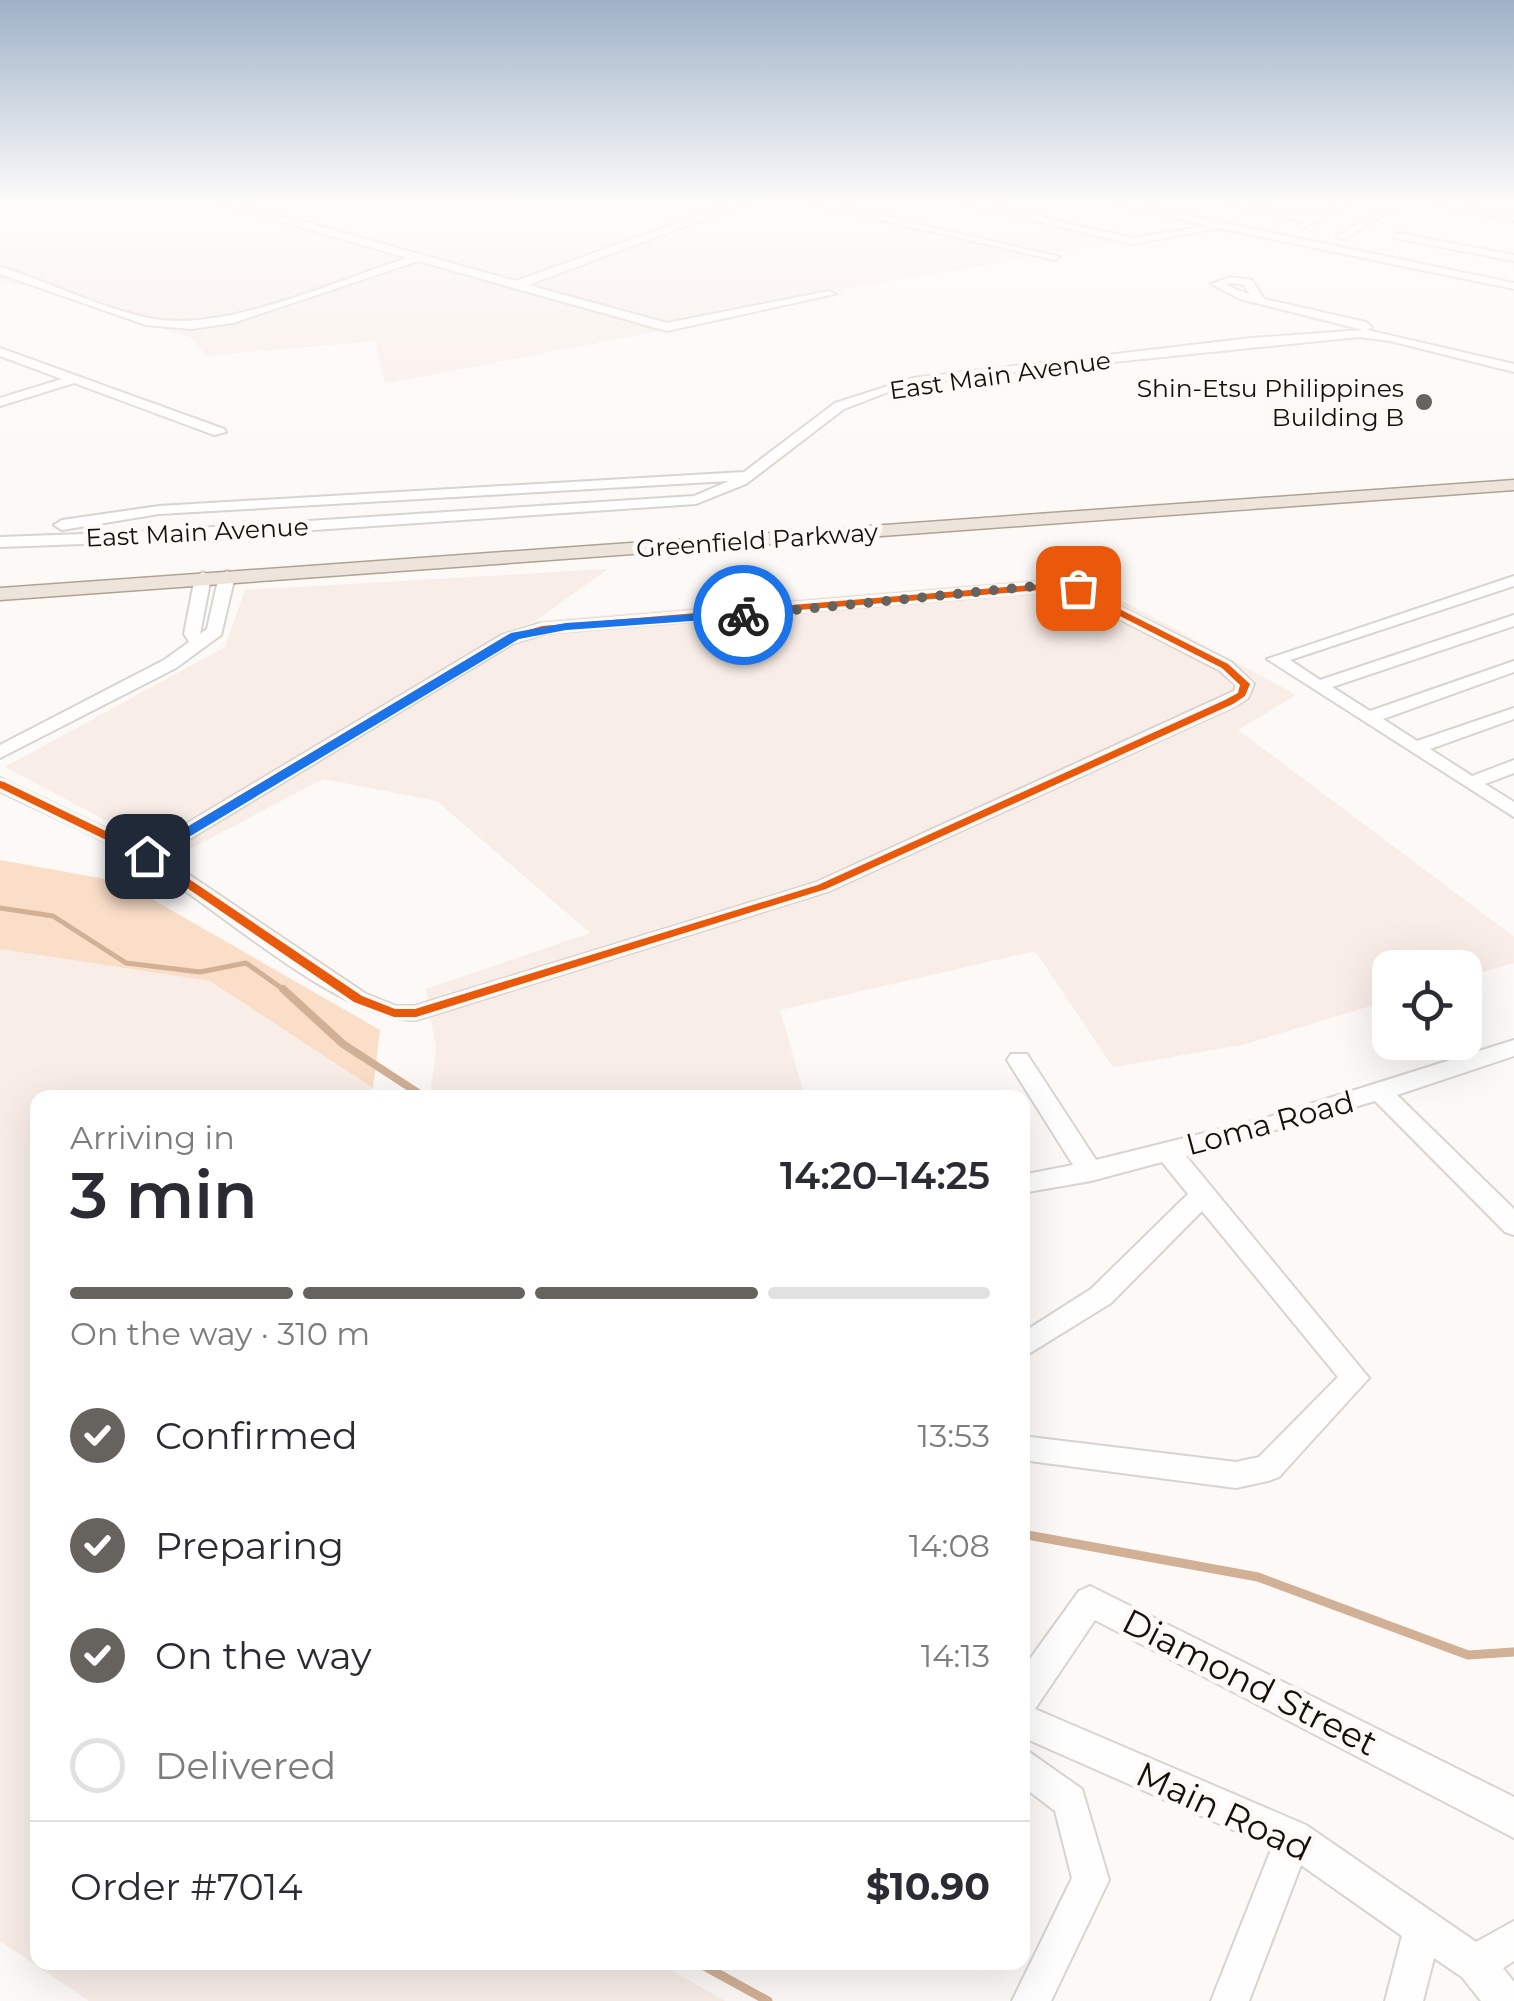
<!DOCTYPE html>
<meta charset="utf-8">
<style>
body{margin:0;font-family:Montserrat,sans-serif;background:#f7f7f7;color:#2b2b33;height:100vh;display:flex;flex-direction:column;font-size:38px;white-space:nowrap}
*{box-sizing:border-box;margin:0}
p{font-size:32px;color:#7c7c81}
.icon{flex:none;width:55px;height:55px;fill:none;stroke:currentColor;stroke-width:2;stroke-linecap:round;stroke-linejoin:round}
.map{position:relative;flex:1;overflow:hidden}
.panel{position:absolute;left:30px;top:1090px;width:1000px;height:880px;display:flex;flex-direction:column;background:#fff;border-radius:20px;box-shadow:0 10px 40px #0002}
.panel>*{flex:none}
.fabs{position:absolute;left:1372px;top:950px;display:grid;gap:20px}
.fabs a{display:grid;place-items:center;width:110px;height:110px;border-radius:20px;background:#fff;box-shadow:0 10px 40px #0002;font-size:50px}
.pin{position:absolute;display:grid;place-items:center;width:85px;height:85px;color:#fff;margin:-42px;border-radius:20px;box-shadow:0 5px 15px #0006}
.courier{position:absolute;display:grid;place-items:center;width:100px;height:100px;margin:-50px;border:8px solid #1a73e8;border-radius:50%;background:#fff;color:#222;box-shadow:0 2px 12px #0007}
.summary em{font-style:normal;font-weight:600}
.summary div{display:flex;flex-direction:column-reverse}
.summary{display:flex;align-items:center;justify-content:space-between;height:170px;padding:0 40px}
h1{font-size:65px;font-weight:600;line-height:75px}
.bar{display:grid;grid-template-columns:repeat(4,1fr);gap:15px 10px;align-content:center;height:120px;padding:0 40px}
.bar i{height:12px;border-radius:8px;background:#e1e1e2}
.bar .current{background:#66625e}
.bar p{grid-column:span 4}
.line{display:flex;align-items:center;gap:25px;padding:0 40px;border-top:2px solid #e1e1e2}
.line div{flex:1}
ol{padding:0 40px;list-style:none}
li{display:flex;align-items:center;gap:30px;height:110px}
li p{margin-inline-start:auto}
li .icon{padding:10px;border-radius:50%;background:#66625e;color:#fff;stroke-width:4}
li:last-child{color:#7c7c81}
li i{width:55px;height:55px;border:5px solid #e1e1e2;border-radius:50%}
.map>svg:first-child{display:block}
.built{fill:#f8ede7}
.green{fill:#fadec8}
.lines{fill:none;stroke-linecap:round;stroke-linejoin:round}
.stream-far2{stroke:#d1b095;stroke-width:5}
.stream-far1{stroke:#d1b095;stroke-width:8}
.stream{stroke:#d1b095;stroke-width:9}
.minor-casing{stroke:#d8d4d0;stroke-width:4}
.major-casing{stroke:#b1a291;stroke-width:3}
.minor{fill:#fffefe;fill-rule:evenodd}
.major{fill:#ede5dc;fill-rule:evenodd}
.cycleway-casing{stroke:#fdf9f6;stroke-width:7}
.cycleway{fill:#e8590c;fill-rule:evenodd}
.route{fill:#1a73e8}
.done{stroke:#66625e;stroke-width:10;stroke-dasharray:0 18}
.poi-dot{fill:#66625e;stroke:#fdf9f6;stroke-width:4}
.labels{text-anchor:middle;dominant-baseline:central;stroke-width:10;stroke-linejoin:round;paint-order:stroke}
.far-street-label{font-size:25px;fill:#16100b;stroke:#fdf9f6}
.far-poi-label{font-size:25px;fill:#16100b;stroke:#fdf9f6;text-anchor:end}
.street-label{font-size:30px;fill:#16100b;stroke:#fdf9f6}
.near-street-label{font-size:35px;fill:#16100b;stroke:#fdf9f6}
</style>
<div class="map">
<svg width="1514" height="2001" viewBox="0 0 1514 2001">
<rect width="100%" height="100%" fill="#fcf9f7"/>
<path class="built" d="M 0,202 L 953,202 L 1128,241 L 839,290 L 845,295 L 385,384 L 375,341 L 206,356 L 191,338 L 35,287 L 0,283 Z
M 608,569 L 535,621 L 1077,576 L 1296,695 L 1238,730 L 1514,937 L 1514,963 L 1465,977 L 1465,968 L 1390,968 L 1390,1000 L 1242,1045 L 1113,1067 L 1035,951 L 780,1010 L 805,1097 L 430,1097 L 436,1048 L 426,989 L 590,933 L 437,801 L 323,779 L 175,857 L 5,767 L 225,647 L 245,590 Z
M 0,949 L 210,981 L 373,1088 L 362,1098 L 38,1098 L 38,1962 L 659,1963 L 725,2001 L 89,2001 L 0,1941 Z"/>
<path class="green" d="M 0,860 L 122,882 L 380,1030 L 373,1088 L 210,981 L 0,949 Z"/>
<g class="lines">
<path class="stream-far2" d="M 0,908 L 53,916 L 126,963 L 200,972 L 246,963 L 287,992"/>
<path class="stream-far1" d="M 283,989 L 343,1044 L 426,1098"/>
<path class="stream" d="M 1022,1534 L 1258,1577 L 1468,1655 L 1514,1652
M 697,1962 L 768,2001"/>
<defs>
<path id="minor" d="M 215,202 L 232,202 L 516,281 L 735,202 L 750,202 L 528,285 L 667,323 L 829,291 L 835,294 L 667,331 L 418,261 L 233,323 L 191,329 L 146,325 L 0,274 L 0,267 C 48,281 107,311 154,319 C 228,331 335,281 407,258 Z
M 804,202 L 823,202 L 1060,257 L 1055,260 Z
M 956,202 L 975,202 L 1132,238 L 1209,226 L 1105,202 L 1125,202 L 1514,283 L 1514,289 L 1218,228 L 1132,244 Z
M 1217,202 C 1248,202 1276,213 1306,215 C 1321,217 1334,202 1351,202 L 1303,228 L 1298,225 L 1303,221 Z
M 1393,202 L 1405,202 L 1345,239 L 1336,237 Z
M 1422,202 L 1444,202 L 1514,215 L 1514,221 Z
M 1398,233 L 1514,255 L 1514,261 L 1394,238 Z
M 1231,277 L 1252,280 L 1264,299 L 1366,322 L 1372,327 L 1367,330 L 1514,364 L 1514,372 L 1390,341 L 1359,337 L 966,377 L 891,391 L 844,409 L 746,484 L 696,504 L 138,542 L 0,547 L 0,537 L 138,532 L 694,496 L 729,481 L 159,514 L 62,530 L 54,525 L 62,520 L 159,506 L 744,472 L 835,403 L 913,378 L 1251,338 L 1363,330 L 1240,299 L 1211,284 ZM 1231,283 L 1244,285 L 1250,295 L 1226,285 Z
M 0,348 L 224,429 L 226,432 L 214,435 L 74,383 L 0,406 L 0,398 L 62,379 L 0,356 Z
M 227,571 L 235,576 L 221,635 L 176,668 L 0,758 L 0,745 L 164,660 L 189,642 L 184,634 L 195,577 L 203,572 L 211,577 L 200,634 L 207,629 L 219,576 Z
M 1514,576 L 1514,586 L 1290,660 L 1320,680 L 1514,615 L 1514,626 L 1332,687 L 1370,711 L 1514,661 L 1514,672 L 1383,719 L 1417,741 L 1514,708 L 1514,719 L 1430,749 L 1472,776 L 1514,760 L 1514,773 L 1485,784 L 1514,802 L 1514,817 L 1267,659 Z
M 1066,580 L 1231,662 L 1254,684 L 1248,698 L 1235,706 L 829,891 L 416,1020 C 336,1020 212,902 139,860 C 94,834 46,814 0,791 L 0,778 L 146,848 L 502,635 L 539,624 ZM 1063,590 L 1219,670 L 1236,685 L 1234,691 L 815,883 L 415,1006 L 396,1006 L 366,994 L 161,856 L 514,643 L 546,633 Z
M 1514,1040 L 1514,1056 L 1397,1095 L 1514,1209 L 1514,1235 L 1505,1232 L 1375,1101 L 1186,1156 L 1369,1378 L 1279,1477 L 1268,1481 L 1236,1488 L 1022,1460 L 1022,1436 L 1236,1462 L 1259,1457 L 1338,1377 L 1202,1211 L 1111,1303 L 1022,1358 L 1022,1333 L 1091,1289 L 1188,1194 L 1162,1162 L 1091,1181 L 1022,1193 L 1022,1175 L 1073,1165 L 1007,1060 L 1011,1054 L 1027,1054 L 1096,1160 L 1269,1117 Z
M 1090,1586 L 1514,1797 L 1514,1838 L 1095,1620 L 1035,1709 L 1306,1825 L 1476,1942 L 1514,1921 L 1514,1961 L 1503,1968 L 1514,1982 L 1514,2001 L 1481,2001 L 1462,1977 L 1434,1958 L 1423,2001 L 1385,2001 L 1402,1936 L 1301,1865 L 1249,2001 L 1211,2001 L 1272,1847 L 1022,1737 L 1022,1670 L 1079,1591 Z
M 1022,1747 L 1082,1789 L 1109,1880 L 1051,2001 L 1012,2001 L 1072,1878 L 1055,1811 L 1022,1786 Z"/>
<path id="major" d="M 1514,480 L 1514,490 L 0,600 L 0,588 Z"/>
</defs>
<use href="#minor" class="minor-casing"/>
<use href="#major" class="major-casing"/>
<use href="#minor" class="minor"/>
<use href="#major" class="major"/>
<defs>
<path id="cycleway" d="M 1066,582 L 1228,664 L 1250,684 L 1245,696 L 1233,704 L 826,889 L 416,1017 L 394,1017 L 354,1002 L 143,858 L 0,788 L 0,781 L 4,782 L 147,851 L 505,637 L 542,626 ZM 1065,588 L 1222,668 L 1240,685 L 1238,693 L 1225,700 L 818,885 L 415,1009 L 395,1009 L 362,996 L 155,856 L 511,641 L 546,631 Z"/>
</defs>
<use href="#cycleway" class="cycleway-casing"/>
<use href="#cycleway" class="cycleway"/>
</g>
<linearGradient id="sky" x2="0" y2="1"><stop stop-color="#9fb2c7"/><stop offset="0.42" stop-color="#fefcfb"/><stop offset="1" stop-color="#fefcfb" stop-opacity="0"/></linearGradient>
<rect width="1514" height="482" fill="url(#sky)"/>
<path class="route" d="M 743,611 L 747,617 L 566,630 L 519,639 L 152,859 L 139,856 L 511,633 L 566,623 Z"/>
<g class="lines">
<path class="done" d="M 743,615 L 1048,585 L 1078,588"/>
</g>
<circle class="poi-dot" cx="1424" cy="402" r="10"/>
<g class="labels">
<g class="far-street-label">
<text transform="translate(1000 375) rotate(-8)">East Main Avenue</text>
<text transform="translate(197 532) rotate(-3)">East Main Avenue</text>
<text transform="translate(757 540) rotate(-4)">Greenfield Parkway</text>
</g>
<g class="far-poi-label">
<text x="1404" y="388">Shin-Etsu Philippines<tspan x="1404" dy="29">Building B</tspan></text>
</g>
<g class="street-label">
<text transform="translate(1270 1123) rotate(-15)">Loma Road</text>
</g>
<g class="near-street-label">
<text transform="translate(1250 1682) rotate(27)">Diamond Street</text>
<text transform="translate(1224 1811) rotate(25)">Main Road</text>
</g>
</g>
</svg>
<div class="fabs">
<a><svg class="icon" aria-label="locate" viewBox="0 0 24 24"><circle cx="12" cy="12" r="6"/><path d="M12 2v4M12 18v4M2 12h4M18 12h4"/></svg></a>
</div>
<div class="pin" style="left:1078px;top:588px;background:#ea580c"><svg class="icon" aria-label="bag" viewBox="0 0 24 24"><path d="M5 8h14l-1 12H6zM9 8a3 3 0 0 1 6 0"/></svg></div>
<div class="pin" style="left:147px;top:856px;background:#1f2937"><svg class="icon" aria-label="home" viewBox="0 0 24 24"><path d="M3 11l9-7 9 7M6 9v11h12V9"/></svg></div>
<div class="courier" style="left:743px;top:615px"><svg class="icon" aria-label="bike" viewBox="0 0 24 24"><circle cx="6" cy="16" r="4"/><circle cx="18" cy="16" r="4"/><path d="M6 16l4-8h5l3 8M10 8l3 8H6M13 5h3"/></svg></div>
<section class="panel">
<div class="summary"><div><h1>3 min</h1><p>Arriving in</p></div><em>14:20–14:25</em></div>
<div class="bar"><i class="current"></i><i class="current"></i><i class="current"></i><i></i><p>On the way · 310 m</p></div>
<ol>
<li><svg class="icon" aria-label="check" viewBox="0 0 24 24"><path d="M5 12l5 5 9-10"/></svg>Confirmed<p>13:53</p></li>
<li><svg class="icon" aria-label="check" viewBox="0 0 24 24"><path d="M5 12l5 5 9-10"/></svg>Preparing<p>14:08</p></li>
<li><svg class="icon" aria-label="check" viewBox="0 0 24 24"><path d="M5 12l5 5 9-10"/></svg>On the way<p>14:13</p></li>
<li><i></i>Delivered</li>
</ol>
<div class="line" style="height:130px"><div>Order #7014</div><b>$10.90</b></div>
</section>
</div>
